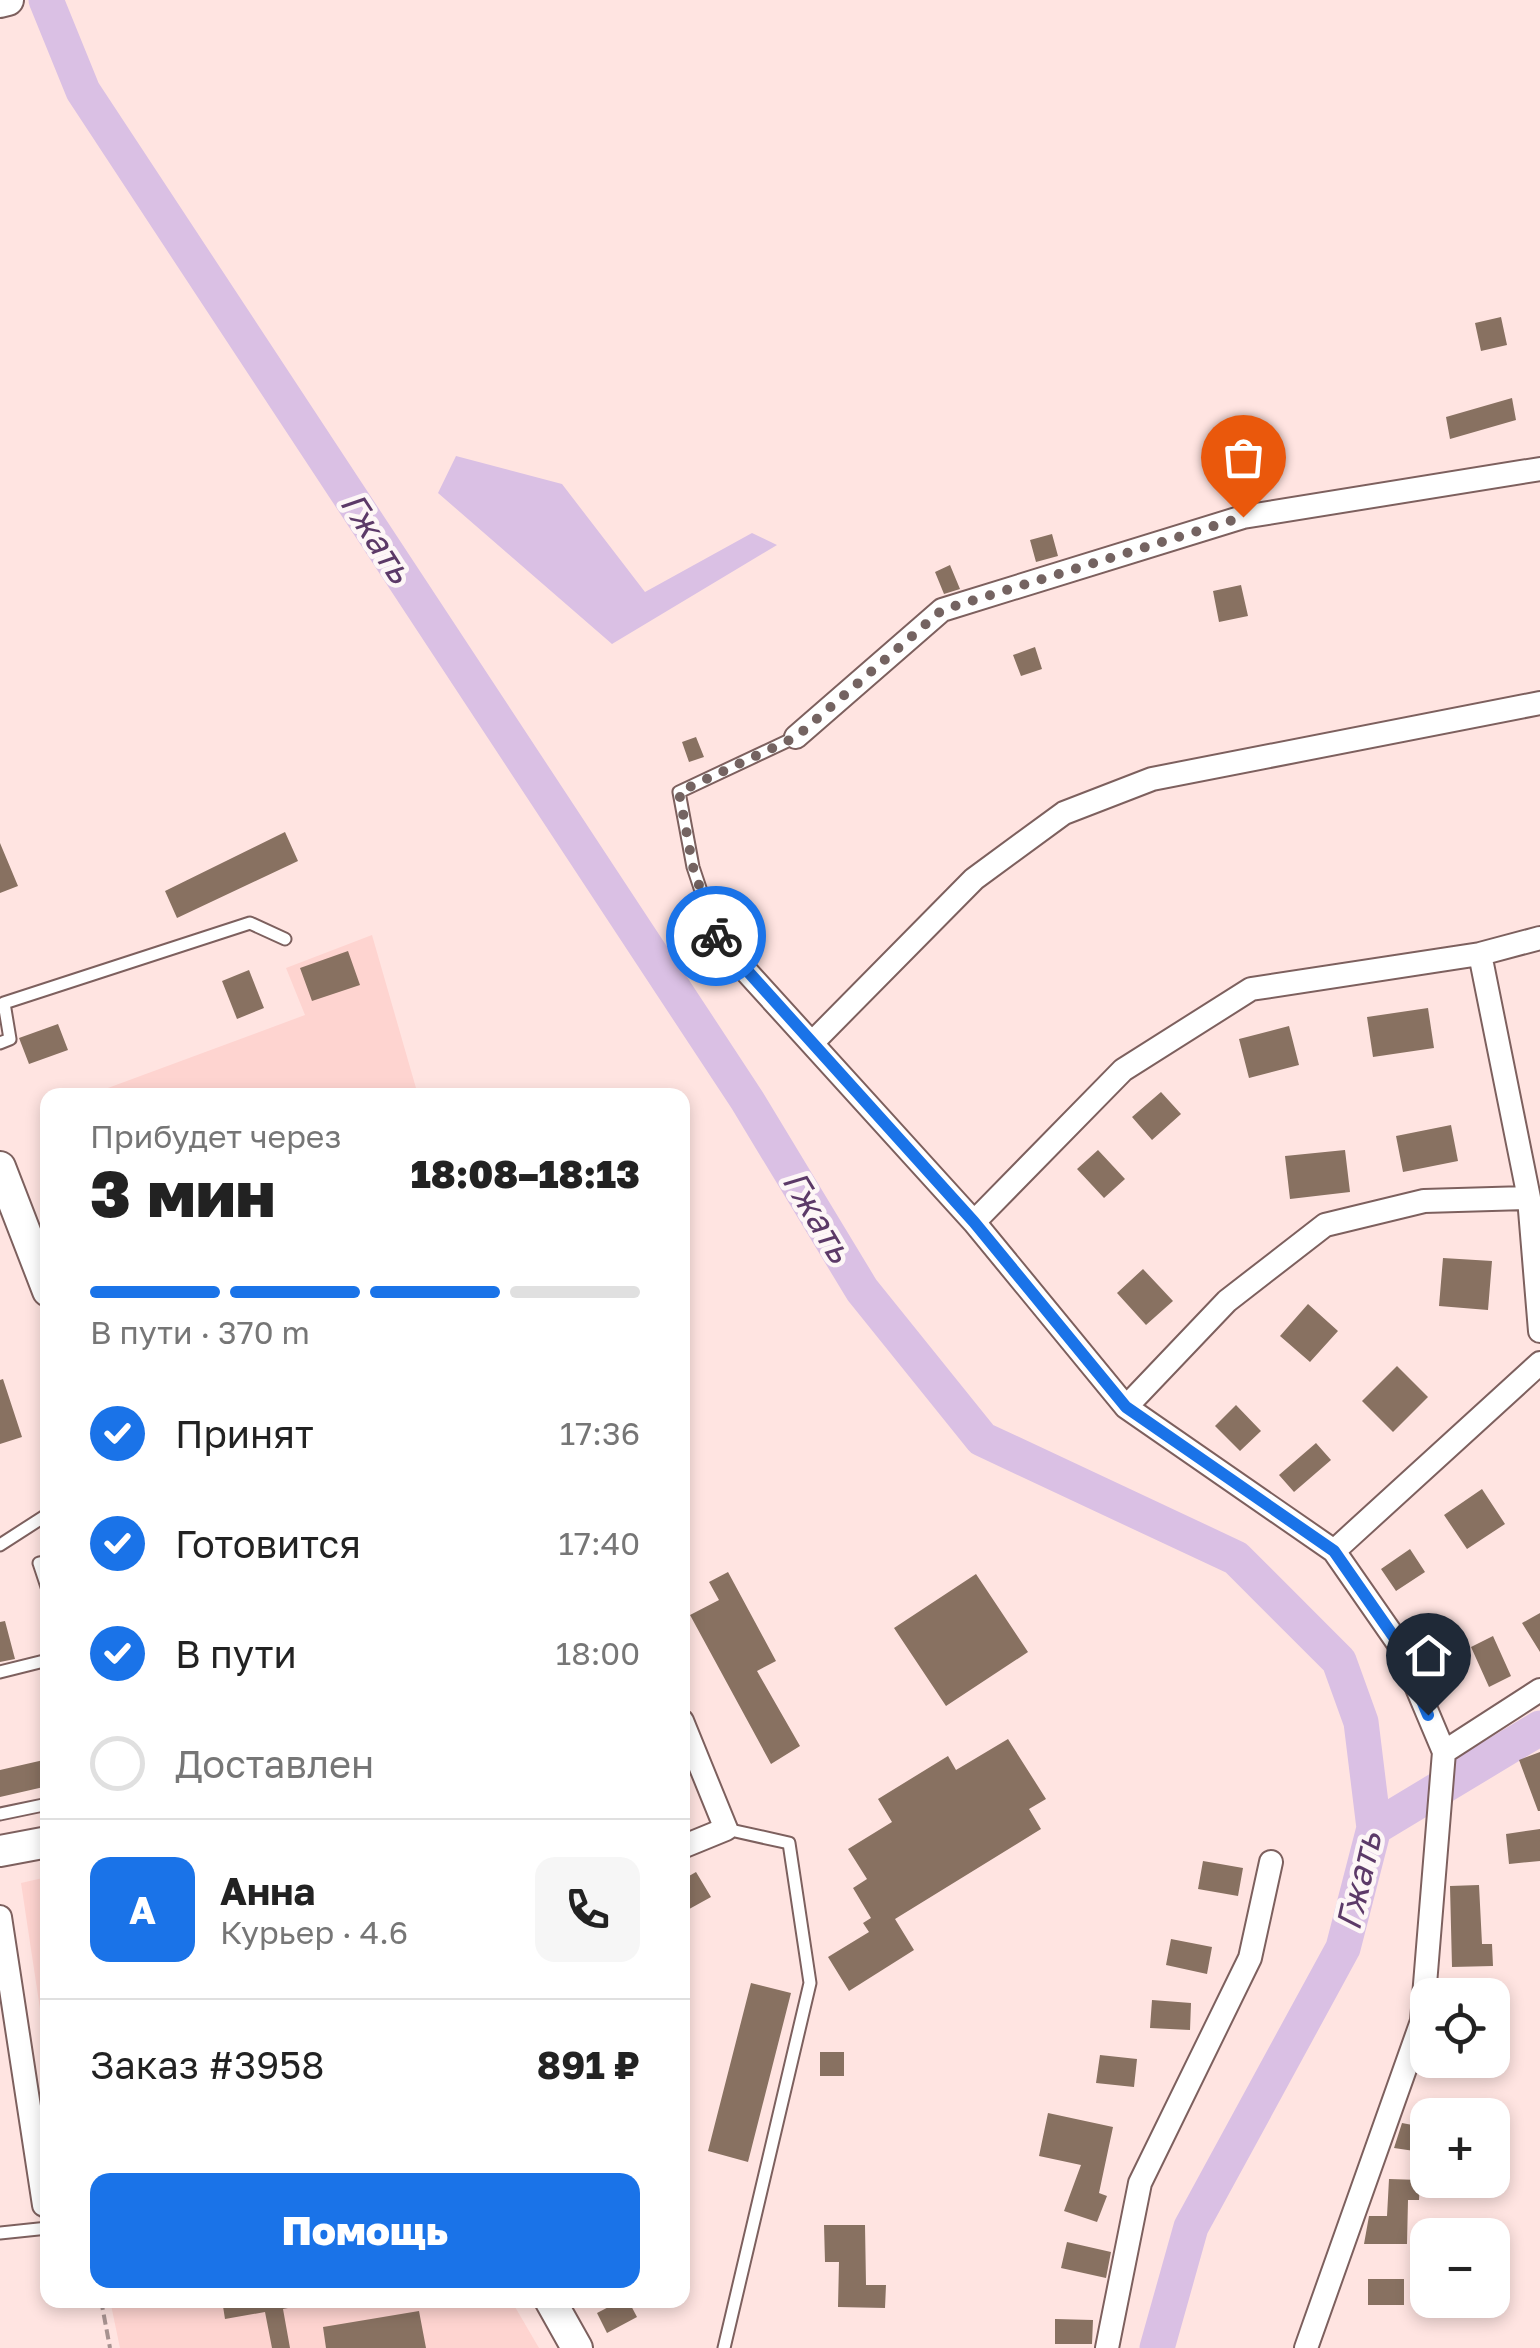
<!DOCTYPE html>
<html lang="ru">
<meta charset="utf-8">
<style>
body{margin:0;font-family:"Golos Text",sans-serif;background:#f6f6f6;color:#222;height:100vh;display:flex;flex-direction:column;font-size:38px;white-space:nowrap}
*{box-sizing:border-box;margin:0}
p{font-size:32px;color:#767676}
.icon{flex:none;width:55px;height:55px;fill:none;stroke:currentColor;stroke-width:2;stroke-linecap:round;stroke-linejoin:round}
.map{position:relative;flex:1;overflow:hidden}
.sheet{position:absolute;left:40px;top:1088px;width:650px;height:1220px;display:flex;flex-direction:column;background:#fff;border-radius:20px;box-shadow:0 5px 15px #0003}
.sheet>*{flex:none}
.buttons{position:absolute;left:1410px;top:1978px;display:grid;gap:20px}
.buttons a{display:grid;place-items:center;width:100px;height:100px;border-radius:20px;background:#fff;box-shadow:0 5px 15px #0003;font-size:50px}
.pin{position:absolute;display:grid;place-items:center;width:85px;height:85px;color:#fff;margin:-102px -42px;border-radius:50% 50% 50% 0;rotate:-45deg;box-shadow:0 0 10px #0007}
.pin .icon{rotate:45deg}
.courier{position:absolute;display:grid;place-items:center;width:100px;height:100px;margin:-50px;border:8px solid #1a73e8;border-radius:50%;background:#fff;color:#222;box-shadow:0 2px 12px #0007}
.headline em{font-style:normal;font-weight:800}
.headline div{display:flex;flex-direction:column-reverse}
.headline{display:flex;align-items:center;justify-content:space-between;height:170px;padding:0 50px}
h1{font-size:65px;font-weight:800;line-height:75px}
.bar{display:grid;grid-template-columns:repeat(4,1fr);gap:15px 10px;align-content:center;height:120px;padding:0 50px}
.bar i{height:12px;border-radius:8px;background:#e0e0e0}
.bar .on{background:#1a73e8}
.bar p{grid-column:span 4}
.line{display:flex;align-items:center;gap:25px;padding:0 50px;border-top:2px solid #e0e0e0}
.line div{flex:1}
.round{display:grid;place-items:center;flex:none;width:105px;height:105px;border-radius:20px;background:#f6f6f6}
ol{padding:0 50px;list-style:none}
li{display:flex;align-items:center;gap:30px;height:110px}
li p{margin-inline-start:auto}
li .icon{padding:10px;border-radius:50%;background:#1a73e8;color:#fff;stroke-width:4}
li:last-child{color:#767676}
li i{width:55px;height:55px;border:5px solid #e0e0e0;border-radius:50%}
.cta{display:flex;gap:20px;margin-top:auto;padding:20px 50px}
.cta a{flex:1;height:115px;border-radius:20px;background:#1a73e8;color:#fff;font-size:40px;font-weight:800;line-height:115px;text-align:center}
.map>svg:first-child{display:block}
.built{fill:#fed4d0}
.water{fill:#dac0e4}
.lines{fill:none;stroke-linecap:round;stroke-linejoin:round}
.river{stroke:#dac0e4;stroke-width:35}
.building{fill:#887161}
.service-casing{stroke:#7d605e;stroke-width:15}
.minor-casing{stroke:#7d605e;stroke-width:26}
.secondary-casing{stroke:#7d605e;stroke-width:34}
.path{stroke:#a79290;stroke-width:4;stroke-dasharray:10 5;stroke-linecap:butt}
.service{stroke:#fff;stroke-width:11}
.minor{stroke:#fff;stroke-width:22}
.secondary{stroke:#fff;stroke-width:30}
.done{stroke:#746361;stroke-width:10;stroke-dasharray:0 18}
.route{stroke:#1a73e8;stroke-width:12}
.labels{text-anchor:middle;dominant-baseline:central;stroke-width:9;stroke-linejoin:round;paint-order:stroke}
.water-label{font-size:35px;font-style:italic;fill:#5c3a68;stroke:#fdf6f6}
</style>
<div class="map">
<svg width="1540" height="2348" viewBox="0 0 1540 2348">
<rect width="100%" height="100%" fill="#ffe4e1"/>
<path class="built" d="M 372,935 L 418,1095 L 89,1095 L 305,1015 L 286,968 Z
M 47,1877 L 48,1877 L 47,2055 L 21,1883 Z
M 110,2300 L 511,2300 L 539,2348 L 120,2348 Z"/>
<path class="water" d="M 456,456 L 562,484 L 645,592 L 752,533 L 777,545 L 612,644 L 438,493 Z"/>
<g class="lines">
<path class="river" d="M 46,0 L 83,91 L 747,1100 L 862,1290 L 982,1439 L 1236,1558 L 1339,1661 L 1361,1722 L 1374,1828 L 1343,1948 L 1191,2227 L 1157,2348
M 1374,1828 L 1540,1728"/>
</g>
<path class="building" d="M 1501,317 L 1507,345 L 1481,351 L 1475,323 Z
M 1512,398 L 1516,420 L 1450,439 L 1446,417 Z
M 1052,534 L 1058,556 L 1036,562 L 1030,540 Z
M 950,565 L 960,589 L 944,594 L 935,572 Z
M 1241,585 L 1248,616 L 1219,622 L 1213,591 Z
M 1035,647 L 1042,669 L 1021,676 L 1013,655 Z
M 696,737 L 704,757 L 689,762 L 682,742 Z
M 285,832 L 298,861 L 177,918 L 165,891 Z
M 0,843 L 18,886 L 0,893 Z
M 348,951 L 360,985 L 312,1001 L 300,968 Z
M 249,970 L 264,1008 L 237,1019 L 222,981 Z
M 1428,1008 L 1434,1048 L 1373,1057 L 1367,1017 Z
M 58,1024 L 68,1050 L 29,1064 L 19,1038 Z
M 1289,1026 L 1299,1065 L 1249,1078 L 1239,1039 Z
M 1161,1092 L 1181,1114 L 1152,1140 L 1132,1117 Z
M 1451,1125 L 1458,1161 L 1403,1172 L 1396,1136 Z
M 1098,1150 L 1125,1179 L 1104,1198 L 1077,1169 Z
M 1345,1150 L 1350,1192 L 1290,1199 L 1285,1156 Z
M 1443,1258 L 1492,1261 L 1488,1310 L 1439,1306 Z
M 1143,1269 L 1173,1301 L 1146,1325 L 1117,1293 Z
M 1308,1304 L 1338,1331 L 1310,1362 L 1280,1336 Z
M 1397,1366 L 1428,1397 L 1393,1432 L 1362,1401 Z
M 3,1379 L 22,1437 L 0,1444 L 0,1380 Z
M 1236,1405 L 1261,1431 L 1240,1451 L 1215,1426 Z
M 1316,1443 L 1331,1460 L 1294,1492 L 1279,1475 Z
M 1482,1489 L 1505,1524 L 1467,1549 L 1444,1515 Z
M 1410,1549 L 1425,1572 L 1396,1591 L 1381,1569 Z
M 728,1572 L 776,1661 L 757,1671 L 800,1746 L 771,1764 L 690,1615 L 719,1600 L 709,1582 Z
M 976,1574 L 1028,1652 L 946,1706 L 894,1628 Z
M 1540,1613 L 1540,1652 L 1522,1623 Z
M 5,1621 L 15,1659 L 0,1662 L 0,1622 Z
M 1493,1636 L 1511,1676 L 1489,1687 L 1471,1647 Z
M 1008,1739 L 1046,1799 L 1029,1809 L 1041,1829 L 895,1919 L 914,1950 L 849,1991 L 828,1957 L 869,1932 L 863,1923 L 871,1918 L 853,1888 L 867,1879 L 848,1849 L 892,1822 L 878,1799 L 948,1756 L 956,1770 Z
M 1540,1752 L 1540,1811 L 1538,1811 L 1519,1760 Z
M 48,1759 L 48,1786 L 0,1797 L 0,1770 Z
M 1540,1829 L 1540,1861 L 1509,1864 L 1506,1834 Z
M 1203,1861 L 1243,1868 L 1238,1896 L 1198,1889 Z
M 696,1872 L 711,1897 L 682,1913 L 682,1880 Z
M 1479,1885 L 1482,1944 L 1492,1944 L 1493,1966 L 1452,1967 L 1450,1886 Z
M 1171,1939 L 1212,1947 L 1207,1974 L 1166,1965 Z
M 751,1983 L 791,1993 L 748,2162 L 708,2151 Z
M 1152,2000 L 1191,2003 L 1190,2030 L 1150,2028 Z
M 820,2052 L 844,2052 L 844,2076 L 820,2076 Z
M 1100,2055 L 1137,2059 L 1134,2087 L 1096,2083 Z
M 1434,2060 L 1479,2060 L 1478,2074 L 1434,2074 Z
M 1048,2113 L 1113,2127 L 1099,2193 L 1107,2196 L 1097,2222 L 1064,2211 L 1081,2165 L 1039,2156 Z
M 1402,2123 L 1428,2128 L 1428,2153 L 1394,2148 Z
M 1389,2179 L 1420,2180 L 1419,2200 L 1408,2200 L 1407,2244 L 1364,2244 L 1369,2216 L 1387,2216 Z
M 824,2225 L 865,2225 L 866,2285 L 886,2285 L 885,2308 L 838,2307 L 839,2262 L 825,2262 Z
M 1067,2242 L 1111,2252 L 1106,2278 L 1061,2268 Z
M 1368,2279 L 1404,2279 L 1404,2305 L 1368,2305 Z
M 222,2300 L 287,2300 L 288,2308 L 283,2309 L 290,2348 L 272,2348 L 265,2312 L 225,2319 Z
M 622,2300 L 628,2300 L 637,2317 L 607,2333 L 597,2313 Z
M 419,2311 L 426,2348 L 326,2348 L 323,2327 Z
M 1055,2319 L 1093,2320 L 1092,2344 L 1055,2344 Z"/>
<g class="lines">
<defs>
<path id="service" d="M 717,939 L 693,867 L 679,792 L 796,737
M 0,1043 L 10,1039 L 4,1003 L 250,923 L 285,939
M 0,1545 L 48,1514
M 48,1561 L 39,1563 L 48,1590
M 0,1672 L 48,1660
M 0,1814 L 48,1804
M 0,2233 L 48,2228
M 724,2348 L 810,1983 L 789,1843 L 726,1829"/>
<path id="minor" d="M 796,737 L 942,610 L 1243,517 L 1540,469
M 717,939 L 974,1222 L 1123,1070 L 1251,989 L 1480,954 L 1540,938
M 1480,954 L 1529,1198 L 1540,1331
M 814,1041 L 974,879 L 1064,813 L 1152,779 L 1540,703
M 974,1222 L 1126,1407 L 1334,1551 L 1398,1643 L 1444,1752 L 1422,2021 L 1306,2348
M 1126,1407 L 1227,1301 L 1325,1225 L 1424,1201 L 1529,1198
M 1334,1551 L 1540,1363
M 682,1721 L 726,1829 L 682,1847
M 1444,1752 L 1540,1690
M 0,1917 L 44,2205
M 1107,2348 L 1140,2183 L 1250,1958 L 1271,1862"/>
<path id="secondary" d="M 0,2 L 8,0
M 0,1167 L 48,1291
M 0,1851 L 48,1842
M 550,2300 L 577,2348"/>
</defs>
<use href="#service" class="service-casing"/>
<use href="#minor" class="minor-casing"/>
<use href="#secondary" class="secondary-casing"/>
<path class="path" d="M 101,2300 L 110,2348"/>
<use href="#service" class="service"/>
<use href="#minor" class="minor"/>
<use href="#secondary" class="secondary"/>
</g>
<g class="lines">
<path class="done" d="M 716,936 L 693,867 L 679,792 L 796,737 L 942,610 L 1243,517"/>
<path class="route" d="M 716,936 L 974,1222 L 1126,1407 L 1334,1551 L 1398,1643 L 1428,1715"/>
</g>
<g class="labels">
<g class="water-label">
<text transform="translate(377 537) rotate(57)">Гжать</text>
<text transform="translate(818 1216) rotate(59)">Гжать</text>
<text transform="translate(1358 1881) rotate(-77)">Гжать</text>
</g>
</g>
</svg>
<div class="buttons">
<a><svg class="icon" aria-label="locate" viewBox="0 0 24 24"><circle cx="12" cy="12" r="6"/><path d="M12 2v4M12 18v4M2 12h4M18 12h4"/></svg></a>
<a>+</a>
<a>−</a>
</div>
<div class="pin" style="left:1243px;top:517px;background:#ea580c"><svg class="icon" aria-label="bag" viewBox="0 0 24 24"><path d="M5 8h14l-1 12H6zM9 8a3 3 0 0 1 6 0"/></svg></div>
<div class="pin" style="left:1428px;top:1715px;background:#1f2937"><svg class="icon" aria-label="home" viewBox="0 0 24 24"><path d="M3 11l9-7 9 7M6 9v11h12V9"/></svg></div>
<div class="courier" style="left:716px;top:936px"><svg class="icon" aria-label="bike" viewBox="0 0 24 24"><circle cx="6" cy="16" r="4"/><circle cx="18" cy="16" r="4"/><path d="M6 16l4-8h5l3 8M10 8l3 8H6M13 5h3"/></svg></div>
<section class="sheet">
<div class="headline"><div><h1>3 мин</h1><p>Прибудет через</p></div><em>18:08–18:13</em></div>
<div class="bar"><i class="on"></i><i class="on"></i><i class="on"></i><i></i><p>В пути · 370 m</p></div>
<ol>
<li><svg class="icon" aria-label="check" viewBox="0 0 24 24"><path d="M5 12l5 5 9-10"/></svg>Принят<p>17:36</p></li>
<li><svg class="icon" aria-label="check" viewBox="0 0 24 24"><path d="M5 12l5 5 9-10"/></svg>Готовится<p>17:40</p></li>
<li><svg class="icon" aria-label="check" viewBox="0 0 24 24"><path d="M5 12l5 5 9-10"/></svg>В пути<p>18:00</p></li>
<li><i></i>Доставлен</li>
</ol>
<div class="line" style="height:180px"><b class="round" style="background:#1a73e8;color:#fff">А</b><div><b>Анна</b><p>Курьер · 4.6</p></div><a class="round"><svg class="icon" aria-label="phone" viewBox="0 0 24 24"><path d="M5 4h4l2 5-3 2q2 4 5 5l2-3 5 2v4C11 20 4 13 5 4z"/></svg></a></div>
<div class="line" style="height:130px"><div>Заказ #3958</div><b>891 ₽</b></div>
<div class="cta"><a>Помощь</a></div>
</section>
</div>
